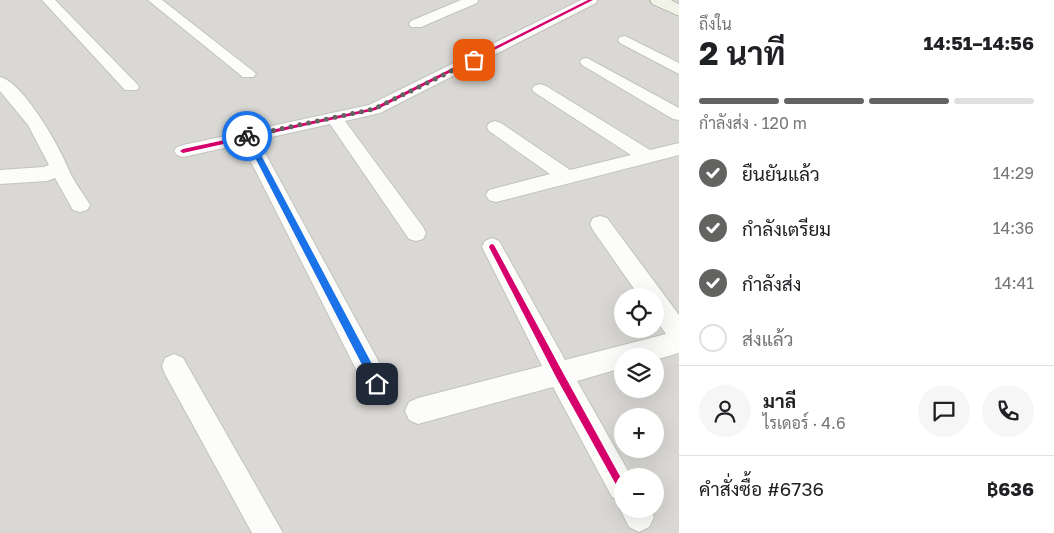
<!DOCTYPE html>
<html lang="th">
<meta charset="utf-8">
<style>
body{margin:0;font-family:"Golos Text",Sarabun,sans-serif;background:#f6f6f6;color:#202124;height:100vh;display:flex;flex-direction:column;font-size:19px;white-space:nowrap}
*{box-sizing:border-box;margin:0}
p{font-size:16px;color:#757577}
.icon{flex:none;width:28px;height:28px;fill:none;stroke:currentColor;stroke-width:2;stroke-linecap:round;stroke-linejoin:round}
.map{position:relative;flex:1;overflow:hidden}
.panel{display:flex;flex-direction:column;background:#fff;width:375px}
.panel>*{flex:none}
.tools{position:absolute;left:614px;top:288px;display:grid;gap:10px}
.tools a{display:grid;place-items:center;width:50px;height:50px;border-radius:50%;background:#fff;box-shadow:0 5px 20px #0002;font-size:25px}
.pin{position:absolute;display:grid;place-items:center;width:42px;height:42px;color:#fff;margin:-21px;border-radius:10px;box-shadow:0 2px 8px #0006}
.courier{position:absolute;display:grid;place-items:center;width:50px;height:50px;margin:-25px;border:4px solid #1a73e8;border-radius:50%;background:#fff;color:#222;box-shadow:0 1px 6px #0007}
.overview em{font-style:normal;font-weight:700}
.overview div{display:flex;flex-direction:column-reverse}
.overview{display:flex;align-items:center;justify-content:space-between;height:85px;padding:0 20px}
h1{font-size:32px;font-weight:700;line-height:38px}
.bar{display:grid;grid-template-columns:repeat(4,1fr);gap:8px 5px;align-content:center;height:60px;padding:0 20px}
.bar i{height:6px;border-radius:4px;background:#e0e0e0}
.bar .current{background:#636361}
.bar p{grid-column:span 4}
.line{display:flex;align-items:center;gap:12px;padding:0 20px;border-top:1px solid #e0e0e0}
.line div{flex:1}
.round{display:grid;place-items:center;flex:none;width:52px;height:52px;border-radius:26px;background:#f6f6f6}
ol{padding:0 20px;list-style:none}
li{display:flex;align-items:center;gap:15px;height:55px}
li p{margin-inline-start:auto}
li .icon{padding:5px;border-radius:50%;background:#636361;color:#fff;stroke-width:4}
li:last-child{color:#757577}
li i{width:28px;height:28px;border:2px solid #e0e0e0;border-radius:50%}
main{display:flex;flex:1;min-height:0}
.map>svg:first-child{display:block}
.residential{fill:#d9d8d4;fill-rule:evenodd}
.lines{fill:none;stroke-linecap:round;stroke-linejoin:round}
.street-casing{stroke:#c2c2bf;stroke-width:2}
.secondary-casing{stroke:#8f947b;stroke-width:1}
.street{fill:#fcfcfb;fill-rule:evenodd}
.secondary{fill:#f1f2e8;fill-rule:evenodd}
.cycleway-casing{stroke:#fff;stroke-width:3}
.cycleway{fill:#d6006c;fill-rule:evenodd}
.route{fill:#1a73e8}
.done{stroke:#636361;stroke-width:5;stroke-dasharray:0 9}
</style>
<main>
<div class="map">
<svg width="679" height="533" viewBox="0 0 679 533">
<rect width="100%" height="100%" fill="#eae9e2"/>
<path class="residential" d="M 0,0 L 679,0 L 679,533 L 0,533 ZM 622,296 L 655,296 L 655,329 L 622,329 ZM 622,356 L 655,356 L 655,389 L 622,389 ZM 622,416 L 655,416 L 655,449 L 622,449 ZM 622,476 L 655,476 L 655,509 L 622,509 Z"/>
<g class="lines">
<defs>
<path id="street" d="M 42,0 L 55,0 L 137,84 L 139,87 L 137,90 L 125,90 Z
M 148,0 L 162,0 L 253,71 L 256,74 L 253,77 L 243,77 Z
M 461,0 L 478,0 L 477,3 L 421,27 L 411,27 L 409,24 L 411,21 Z
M 581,0 L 597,0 L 596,3 L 380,113 L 345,121 L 423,227 L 426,233 L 423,239 L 416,241 L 409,239 L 330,124 L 258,140 L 386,375 L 389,384 L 386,393 L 377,396 L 368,393 L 242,144 L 183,157 L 177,155 L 174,151 L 177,147 L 183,145 L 369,105 Z
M 625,36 L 679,63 L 679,74 L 620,43 L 618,40 L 620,37 Z
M 587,58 L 679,108 L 679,120 L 673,119 L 582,65 L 580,62 L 582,59 Z
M 0,77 C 24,83 59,146 68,168 C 73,181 83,193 90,205 L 87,210 L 80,212 L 73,210 L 55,178 L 47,181 L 0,184 L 0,170 L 44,167 L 49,165 L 28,125 L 0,91 Z
M 540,84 L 546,86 L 650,150 L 679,143 L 679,155 L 496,202 L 489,200 L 486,195 L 489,190 L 550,174 L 489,131 L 487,127 L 489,123 L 495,121 L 501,123 L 570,170 L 631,155 L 534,92 L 532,89 L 534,86 Z
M 600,216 L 607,218 L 679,315 L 679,353 L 655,360 L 655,356 L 622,356 L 622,368 L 577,381 L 631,476 L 622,476 L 622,501 L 612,497 L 553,387 L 418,424 L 409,420 L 405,411 L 409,402 L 418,398 L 542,366 L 482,247 L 485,241 L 492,238 L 499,241 L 565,360 L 666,334 L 655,319 L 655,296 L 639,296 L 593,230 L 590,224 L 593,218 Z
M 174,354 L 183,358 L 283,533 L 252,533 L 165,374 L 162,366 L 165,358 Z
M 622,502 L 622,509 L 650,509 L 654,517 L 649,527 L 639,532 L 629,527 L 620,509 Z"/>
<path id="secondary" d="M 650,0 L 671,0 L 679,4 L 679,16 L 652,4 Z"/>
</defs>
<use href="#street" class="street-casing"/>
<use href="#secondary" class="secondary-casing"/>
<use href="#street" class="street"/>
<use href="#secondary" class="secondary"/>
<defs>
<path id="cycleway" d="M 588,0 L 593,0 L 376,110 L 250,138 L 380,381 L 381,384 L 380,387 L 377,388 L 374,387 L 246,139 L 183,153 L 180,151 L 183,149 L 373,108 Z
M 492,244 L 494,245 L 562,371 L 622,480 L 622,491 L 619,490 L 556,377 L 489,247 L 490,245 Z"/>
</defs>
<use href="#cycleway" class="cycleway-casing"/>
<use href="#cycleway" class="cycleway"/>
</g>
<path class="route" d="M 247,134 L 251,136 L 381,381 L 381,388 L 374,388 L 244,136 Z"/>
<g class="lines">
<path class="done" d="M 247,136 L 374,109 L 474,60"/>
</g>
</svg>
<div class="tools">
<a><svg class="icon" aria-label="locate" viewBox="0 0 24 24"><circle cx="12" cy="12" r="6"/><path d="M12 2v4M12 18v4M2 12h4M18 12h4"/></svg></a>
<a><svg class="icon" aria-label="layers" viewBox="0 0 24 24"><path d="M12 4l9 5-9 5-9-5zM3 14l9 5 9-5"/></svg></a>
<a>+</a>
<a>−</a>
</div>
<div class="pin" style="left:474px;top:60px;background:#ea580c"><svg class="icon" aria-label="bag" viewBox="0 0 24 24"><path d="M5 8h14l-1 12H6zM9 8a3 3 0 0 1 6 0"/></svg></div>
<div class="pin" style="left:377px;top:384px;background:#1f2937"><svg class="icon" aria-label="home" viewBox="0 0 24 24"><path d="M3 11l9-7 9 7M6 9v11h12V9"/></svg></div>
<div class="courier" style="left:247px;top:136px"><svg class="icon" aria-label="bike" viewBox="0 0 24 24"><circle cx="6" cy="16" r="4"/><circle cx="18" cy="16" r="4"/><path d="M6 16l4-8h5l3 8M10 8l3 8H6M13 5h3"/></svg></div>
</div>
<section class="panel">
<div class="overview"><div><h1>2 นาที</h1><p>ถึงใน</p></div><em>14:51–14:56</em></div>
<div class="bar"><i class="current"></i><i class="current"></i><i class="current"></i><i></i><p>กำลังส่ง · 120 m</p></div>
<ol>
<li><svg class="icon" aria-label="check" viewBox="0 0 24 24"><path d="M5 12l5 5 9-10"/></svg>ยืนยันแล้ว<p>14:29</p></li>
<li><svg class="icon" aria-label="check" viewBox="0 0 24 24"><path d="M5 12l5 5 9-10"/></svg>กำลังเตรียม<p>14:36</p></li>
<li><svg class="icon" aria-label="check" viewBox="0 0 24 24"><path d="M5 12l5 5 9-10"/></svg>กำลังส่ง<p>14:41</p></li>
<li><i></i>ส่งแล้ว</li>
</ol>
<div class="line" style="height:90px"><a class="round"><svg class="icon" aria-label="person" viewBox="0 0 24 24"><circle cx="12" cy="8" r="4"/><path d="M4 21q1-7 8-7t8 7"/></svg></a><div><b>มาลี</b><p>ไรเดอร์ · 4.6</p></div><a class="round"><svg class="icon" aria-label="chat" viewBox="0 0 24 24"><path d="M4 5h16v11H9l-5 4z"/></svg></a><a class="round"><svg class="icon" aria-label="phone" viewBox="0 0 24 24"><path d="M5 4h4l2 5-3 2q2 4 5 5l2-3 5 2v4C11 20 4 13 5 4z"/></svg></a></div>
<div class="line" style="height:65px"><div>คำสั่งซื้อ #6736</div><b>฿636</b></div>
</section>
</main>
